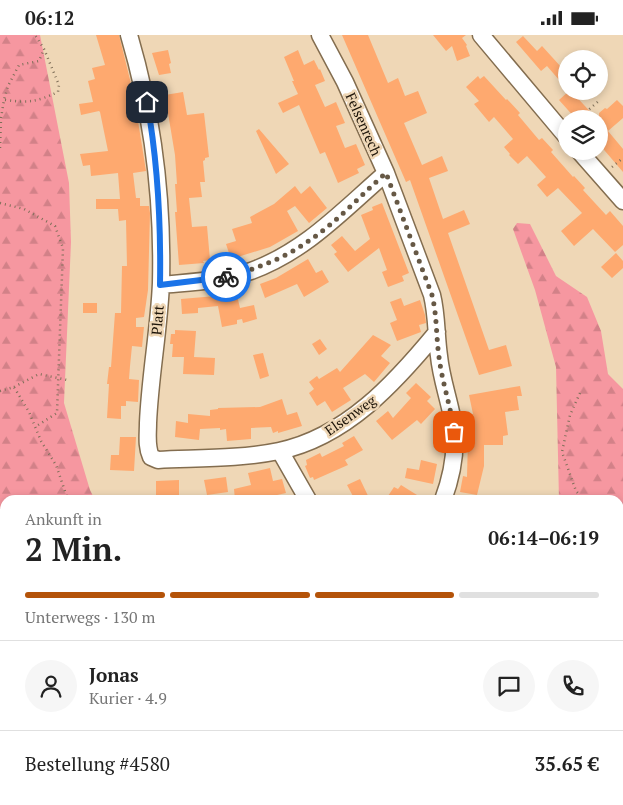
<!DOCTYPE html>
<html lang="de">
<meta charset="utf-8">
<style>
body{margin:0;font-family:"PT Serif",serif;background:#f6f6f6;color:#222;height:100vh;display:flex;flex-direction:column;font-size:19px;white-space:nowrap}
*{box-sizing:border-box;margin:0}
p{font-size:16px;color:#767676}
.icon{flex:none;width:28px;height:28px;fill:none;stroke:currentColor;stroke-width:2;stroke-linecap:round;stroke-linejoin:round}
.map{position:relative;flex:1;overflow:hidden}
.sheet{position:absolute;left:0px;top:460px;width:624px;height:310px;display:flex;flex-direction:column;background:#fff;border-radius:15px 15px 0 0;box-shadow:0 2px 8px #0003}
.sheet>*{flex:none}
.controls{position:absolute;left:558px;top:15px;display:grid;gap:10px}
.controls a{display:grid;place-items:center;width:50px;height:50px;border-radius:50%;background:#fff;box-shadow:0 2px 8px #0003;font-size:25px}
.pin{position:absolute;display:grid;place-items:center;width:42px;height:42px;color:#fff;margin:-21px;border-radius:10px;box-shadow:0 2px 8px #0006}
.courier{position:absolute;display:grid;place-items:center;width:50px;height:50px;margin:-25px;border:4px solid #1a73e8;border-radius:50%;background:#fff;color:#222;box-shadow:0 1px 6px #0007}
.overview em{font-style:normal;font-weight:700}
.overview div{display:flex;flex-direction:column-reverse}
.overview{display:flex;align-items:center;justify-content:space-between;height:85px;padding:0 25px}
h1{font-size:32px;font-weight:700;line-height:38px}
.bar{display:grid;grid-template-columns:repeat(4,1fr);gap:8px 5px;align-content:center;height:60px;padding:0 25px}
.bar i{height:6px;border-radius:4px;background:#e0e0e0}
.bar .current{background:#b45309}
.bar p{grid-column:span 4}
.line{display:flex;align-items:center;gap:12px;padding:0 25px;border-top:1px solid #e0e0e0}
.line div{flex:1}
.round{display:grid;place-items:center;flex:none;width:52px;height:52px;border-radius:26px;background:#f6f6f6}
.status{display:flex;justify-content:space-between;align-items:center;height:35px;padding:0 25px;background:#fff;direction:ltr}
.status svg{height:14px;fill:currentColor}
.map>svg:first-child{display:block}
.grass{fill:url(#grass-tufts)}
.forest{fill:url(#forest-firs)}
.building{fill:#fea96f}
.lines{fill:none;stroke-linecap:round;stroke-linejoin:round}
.minor-casing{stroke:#836d4f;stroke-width:19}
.path{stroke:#7f6f59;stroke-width:2.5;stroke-dasharray:1 4;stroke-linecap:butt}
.minor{stroke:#fff;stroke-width:16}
.done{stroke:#665845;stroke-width:5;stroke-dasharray:0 9}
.route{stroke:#1a73e8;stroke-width:6}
.labels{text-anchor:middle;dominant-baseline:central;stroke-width:5;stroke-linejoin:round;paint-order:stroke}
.street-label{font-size:14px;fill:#1c1308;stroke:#efd7b6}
</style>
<div class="status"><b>06:12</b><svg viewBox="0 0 49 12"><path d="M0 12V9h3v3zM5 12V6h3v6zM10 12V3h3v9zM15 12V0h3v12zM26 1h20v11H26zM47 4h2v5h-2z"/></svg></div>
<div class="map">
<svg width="623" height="770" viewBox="0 0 623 770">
<defs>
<pattern id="grass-tufts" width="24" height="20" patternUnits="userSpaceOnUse" patternTransform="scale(1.25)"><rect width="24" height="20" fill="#f697a0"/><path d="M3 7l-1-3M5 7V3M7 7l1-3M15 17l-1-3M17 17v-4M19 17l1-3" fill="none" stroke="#d28188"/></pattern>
<pattern id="forest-firs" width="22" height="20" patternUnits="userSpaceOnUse" patternTransform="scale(1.25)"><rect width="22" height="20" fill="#f697a0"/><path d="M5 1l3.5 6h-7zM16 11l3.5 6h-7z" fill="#d28188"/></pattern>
</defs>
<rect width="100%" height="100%" fill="#efd7b6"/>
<path class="grass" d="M 623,673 L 623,770 L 311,770 L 327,765 L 619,765 L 619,674 Z"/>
<path class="forest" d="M 0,0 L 40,0 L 69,148 L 71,207 L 64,368 L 90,455 L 95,465 L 5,465 L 5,765 L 327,765 L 311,770 L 0,770 Z
M 517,188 L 530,189 L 556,241 L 587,262 L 601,296 L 608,339 L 623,354 L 623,673 L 619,674 L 619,465 L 559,465 L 556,332 L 535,255 L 513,194 Z"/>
<path class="building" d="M 96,0 L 119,0 L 134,61 L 146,136 L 133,138 L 136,163 L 140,163 L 140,171 L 149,171 L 150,178 L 148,255 L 144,282 L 136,283 L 136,292 L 144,292 L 142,312 L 132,311 L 130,331 L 129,344 L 139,345 L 138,367 L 126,366 L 126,371 L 121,371 L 121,384 L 107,383 L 109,349 L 107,349 L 109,332 L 111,332 L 115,278 L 121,278 L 122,231 L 127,231 L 126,185 L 119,186 L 118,174 L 96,174 L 96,164 L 120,164 L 118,138 L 91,141 L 90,130 L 83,131 L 80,119 L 108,116 L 100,77 L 99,76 L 81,80 L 79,69 L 93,67 L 88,46 L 95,44 L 92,33 L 105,30 Z
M 342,0 L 368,0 L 388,48 L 398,43 L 405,61 L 418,56 L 427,78 L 404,88 L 422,130 L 442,121 L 448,136 L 429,143 L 443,184 L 464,175 L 470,189 L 448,198 L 489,315 L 506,310 L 512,331 L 479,340 L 410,145 L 406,147 Z
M 433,0 L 466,0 L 462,3 L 467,10 L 466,11 L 470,21 L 457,26 L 452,11 L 446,16 Z
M 523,1 L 537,16 L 542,11 L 562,33 L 566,28 L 566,53 L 547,31 L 541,36 L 516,7 Z
M 168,15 L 171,28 L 169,29 L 171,38 L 159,40 L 152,18 Z
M 298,15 L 304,30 L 314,25 L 319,35 L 320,34 L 325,46 L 315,50 L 325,72 L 336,67 L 345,88 L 336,91 L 345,113 L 356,109 L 365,130 L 357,134 L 359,138 L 338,148 L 325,117 L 320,119 L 299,70 L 283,78 L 278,68 L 298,59 L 292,46 L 294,46 L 284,22 Z
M 478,41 L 480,44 L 484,41 L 506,65 L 507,64 L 520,78 L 518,80 L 539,105 L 542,103 L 553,115 L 551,117 L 573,142 L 574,141 L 585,153 L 583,155 L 606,180 L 610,176 L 623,191 L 623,210 L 615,217 L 593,194 L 574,211 L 561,196 L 582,178 L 558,153 L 547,162 L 537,150 L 546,142 L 527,121 L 518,129 L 509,120 L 510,119 L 504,112 L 513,104 L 494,82 L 489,87 L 474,69 L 479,66 L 466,52 Z
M 569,56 L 571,56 L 597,84 L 576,84 L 559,65 Z
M 183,57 L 187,80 L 204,78 L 209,122 L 205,123 L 205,125 L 203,126 L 205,147 L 200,147 L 202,162 L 189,163 L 192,192 L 207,191 L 210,225 L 203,226 L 204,228 L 179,230 L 175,177 L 177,177 L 175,149 L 177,149 L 175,120 L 165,60 Z
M 617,65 L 623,71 L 623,83 L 608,96 L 623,114 L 623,137 L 599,109 L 599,78 L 605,73 L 607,74 Z
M 259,94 L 289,129 L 276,139 L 256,96 Z
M 295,151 L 301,159 L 310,151 L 327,173 L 309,188 L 295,171 L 287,176 L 298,196 L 270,212 L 231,224 L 226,209 L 236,206 L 232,194 L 252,188 L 250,182 L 274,169 Z
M 382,168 L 409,238 L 402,241 L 404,246 L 388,252 L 382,237 L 387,235 L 379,213 L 348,237 L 334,219 L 337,217 L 331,210 L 342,201 L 355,216 L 370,204 L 361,180 L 373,175 L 372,172 Z
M 616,218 L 623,226 L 623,233 L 612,243 L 601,232 Z
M 308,224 L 316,238 L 322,235 L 329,247 L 304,262 L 297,249 L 265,263 L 260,249 L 276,243 Z
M 236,256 L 240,273 L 254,270 L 257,284 L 243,288 L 242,284 L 237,285 L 237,289 L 222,292 L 218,271 L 198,273 L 198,278 L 182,279 L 181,264 L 216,261 Z
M 401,263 L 404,271 L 420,265 L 425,280 L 426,288 L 419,290 L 421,297 L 397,306 L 390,288 L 397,285 L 390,267 Z
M 83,268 L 97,268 L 97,278 L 83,278 Z
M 175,295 L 196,296 L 194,322 L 215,323 L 214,340 L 183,339 L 184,322 L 172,322 L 173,309 L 170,309 L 171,299 L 175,299 Z
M 373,300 L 391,310 L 381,321 L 390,328 L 374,347 L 365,339 L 343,353 L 351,365 L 332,377 L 325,366 L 317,371 L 309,358 L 314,354 L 309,347 L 317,341 L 319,344 L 337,333 L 340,337 Z
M 320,304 L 327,314 L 319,320 L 312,309 Z
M 263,318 L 269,341 L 260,344 L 253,320 Z
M 416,348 L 431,362 L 427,366 L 435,374 L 421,389 L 417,385 L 392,405 L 376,386 L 388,376 L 393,383 L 411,363 L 406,358 Z
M 520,351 L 522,361 L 517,361 L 519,375 L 505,377 L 508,400 L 503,401 L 503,410 L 484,410 L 484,431 L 477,460 L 460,457 L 463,441 L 467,442 L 468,405 L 465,380 L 473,379 L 469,360 Z
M 282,364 L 287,380 L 297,377 L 302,391 L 278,398 L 278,396 L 273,398 L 271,392 L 251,393 L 251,404 L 227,406 L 226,394 L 220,395 L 220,393 L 200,394 L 199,405 L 175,402 L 176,386 L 188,388 L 188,379 L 210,381 L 210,375 L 218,374 L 218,373 L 260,372 Z
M 354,401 L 363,415 L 345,425 L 348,430 L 314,445 L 313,442 L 310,443 L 305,431 L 307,430 L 306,425 L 320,418 L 322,422 L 344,411 L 342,408 Z
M 120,402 L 136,402 L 134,436 L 110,435 L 111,420 L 119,420 Z
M 421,425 L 437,429 L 433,449 L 405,443 L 407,433 L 419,435 Z
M 270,433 L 273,446 L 282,444 L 286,458 L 255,465 L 235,465 L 234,454 L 251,450 L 248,438 Z
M 226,442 L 228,457 L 207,460 L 204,445 Z
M 360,444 L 370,465 L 355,465 L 347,450 Z
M 179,445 L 179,465 L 156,465 L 156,446 Z
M 401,450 L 425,465 L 392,465 L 388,461 L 394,452 L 398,454 Z"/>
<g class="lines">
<defs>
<path id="minor" d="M 129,0 C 153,81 163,163 161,248 C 159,295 150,341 148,388 C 148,400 146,411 151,422 L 158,425 C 198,423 240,424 279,416 C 346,402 395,348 437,297
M 320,0 L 345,47 L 386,138 L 432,260 C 437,280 436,301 439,321 C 441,342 448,361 452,382 C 458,410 453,438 443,465
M 481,0 L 566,101
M 579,116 L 623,166
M 161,250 C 191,247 222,246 251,236 C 306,216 343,175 386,138
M 280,416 L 308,465"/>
</defs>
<use href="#minor" class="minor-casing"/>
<path class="path" d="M 5,65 C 29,68 36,67 58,57 L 59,50 L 44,14 L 35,0
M 578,84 L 600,65
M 0,113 L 1,83 L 4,65 L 8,51 L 19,30 L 39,26 L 44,14
M 612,132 L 623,123
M 0,168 L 24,174 L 55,191 L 63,213 L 57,378 L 35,392
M 14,352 L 39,339 L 67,345
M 0,356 L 14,352 L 29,377 L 41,406 L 56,430 L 68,465
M 580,358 L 570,380 L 562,417 L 576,456 L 584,465
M 0,558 L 5,565
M 619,692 L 623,689
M 126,765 L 127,770
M 458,770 L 471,765"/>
<use href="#minor" class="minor"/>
</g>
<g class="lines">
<path class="done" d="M 226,242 C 256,234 285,223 310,205 C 338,186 361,160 386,138 L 432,260 C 437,280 436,301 439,322 C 442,347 451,372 454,397"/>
<path class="route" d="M 147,67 C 158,128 161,189 160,250 L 226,242"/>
</g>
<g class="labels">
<g class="street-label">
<text transform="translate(364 89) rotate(66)">Felsenrech</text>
<text transform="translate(157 285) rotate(-85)">Platt</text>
<text transform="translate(350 380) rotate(-35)">Elsenweg</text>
</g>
</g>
</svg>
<div class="controls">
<a><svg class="icon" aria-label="locate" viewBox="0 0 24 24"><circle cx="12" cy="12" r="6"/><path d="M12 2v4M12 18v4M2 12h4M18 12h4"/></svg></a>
<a><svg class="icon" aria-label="layers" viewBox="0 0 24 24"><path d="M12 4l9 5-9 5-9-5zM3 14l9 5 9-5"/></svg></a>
</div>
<div class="pin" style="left:454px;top:397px;background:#ea580c"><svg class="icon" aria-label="bag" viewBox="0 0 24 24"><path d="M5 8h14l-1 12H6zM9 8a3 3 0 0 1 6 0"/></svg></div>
<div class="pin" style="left:147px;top:67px;background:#1f2937"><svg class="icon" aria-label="home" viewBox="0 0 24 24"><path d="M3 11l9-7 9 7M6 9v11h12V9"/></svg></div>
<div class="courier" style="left:226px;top:242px"><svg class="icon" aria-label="bike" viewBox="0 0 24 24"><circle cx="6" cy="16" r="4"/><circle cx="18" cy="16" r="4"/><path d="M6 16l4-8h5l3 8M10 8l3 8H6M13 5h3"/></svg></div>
<section class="sheet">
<div class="overview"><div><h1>2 Min.</h1><p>Ankunft in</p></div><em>06:14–06:19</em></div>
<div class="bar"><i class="current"></i><i class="current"></i><i class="current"></i><i></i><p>Unterwegs · 130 m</p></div>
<div class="line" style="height:90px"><a class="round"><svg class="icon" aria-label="person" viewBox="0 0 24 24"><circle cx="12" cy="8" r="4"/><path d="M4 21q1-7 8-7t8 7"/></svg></a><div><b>Jonas</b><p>Kurier · 4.9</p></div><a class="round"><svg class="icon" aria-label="chat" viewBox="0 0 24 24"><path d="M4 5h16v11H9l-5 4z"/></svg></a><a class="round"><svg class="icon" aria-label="phone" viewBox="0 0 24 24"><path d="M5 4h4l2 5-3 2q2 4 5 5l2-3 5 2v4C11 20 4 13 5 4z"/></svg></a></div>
<div class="line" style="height:65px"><div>Bestellung #4580</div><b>35.65 €</b></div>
</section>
</div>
